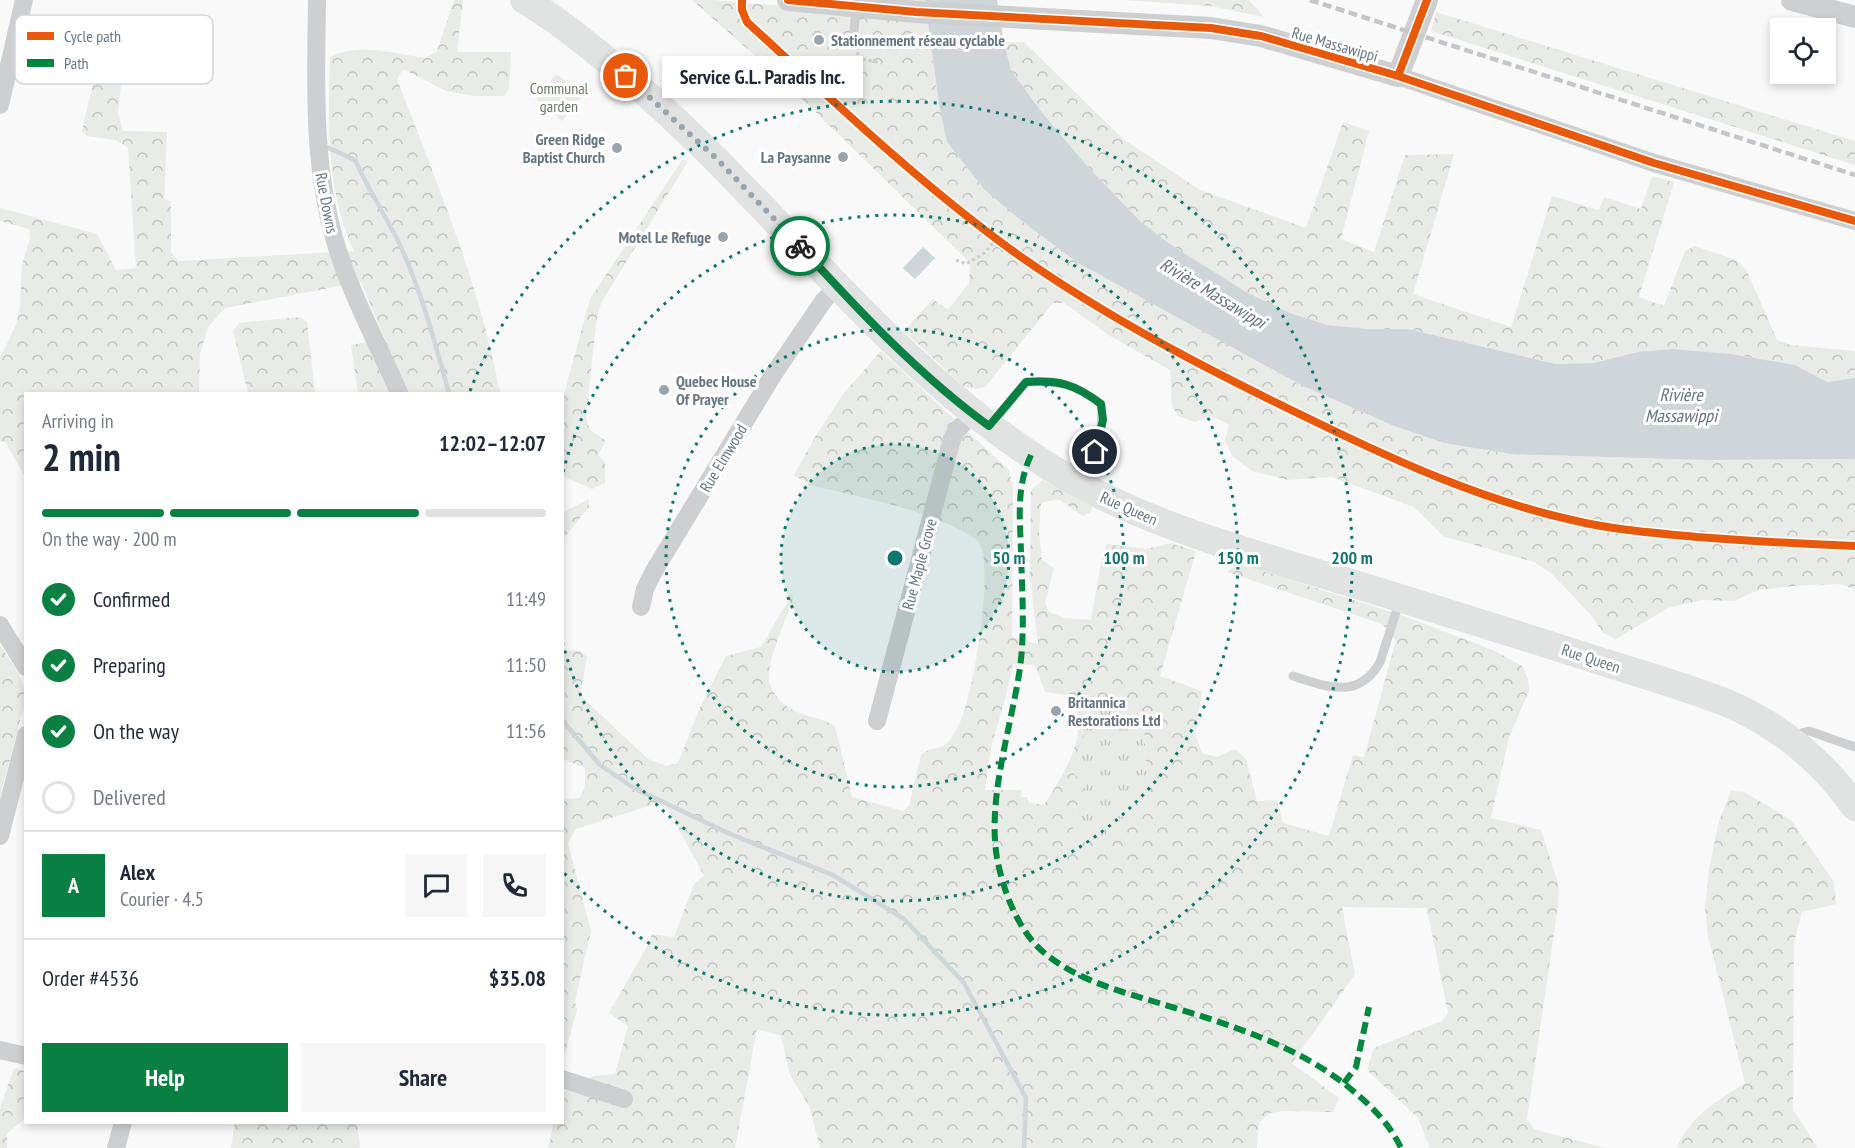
<!DOCTYPE html>
<meta charset="utf-8">
<style>
body{margin:0;font-family:"PT Sans Narrow",sans-serif;background:#f6f6f7;color:#1f2937;height:100vh;display:flex;flex-direction:column;font-size:22px;white-space:nowrap}
*{box-sizing:border-box;margin:0}
p{font-size:20px;color:#747a83}
.icon{flex:none;width:33px;height:33px;fill:none;stroke:currentColor;stroke-width:2;stroke-linecap:round;stroke-linejoin:round}
.map{position:relative;flex:1;overflow:hidden}
.details{position:absolute;left:24px;top:392px;width:540px;height:732px;display:flex;flex-direction:column;background:#fff;border-radius:0px;box-shadow:0 3px 9px #0003}
.details>*{flex:none}
.tools{position:absolute;left:1770px;top:18px;display:grid;gap:12px}
.tools a{display:grid;place-items:center;width:66px;height:66px;border-radius:0px;background:#fff;box-shadow:0 3px 9px #0003;font-size:30px}
.pin{position:absolute;display:grid;place-items:center;width:51px;height:51px;color:#fff;margin:-26px;border:3px solid #fff;border-radius:50%;box-shadow:0 2px 6px #0007}
.courier{position:absolute;display:grid;place-items:center;width:60px;height:60px;margin:-30px;border:4px solid #0b8043;border-radius:50%;background:#fff;color:#222;box-shadow:0 2px 8px #0007}
.bubble{position:absolute;height:42px;border-radius:0px;background:#fff;box-shadow:0 3px 9px #0003;font-size:20px;font-weight:700;line-height:42px;text-align:center}
.head em{font-style:normal;font-weight:700}
.head div{display:flex;flex-direction:column-reverse}
.head{display:flex;align-items:center;justify-content:space-between;height:102px;padding:0 18px}
h1{font-size:39px;font-weight:700;line-height:45px}
.bar{display:grid;grid-template-columns:repeat(4,1fr);gap:9px 6px;align-content:center;height:72px;padding:0 18px}
.bar i{height:8px;border-radius:4px;background:#e0e1e3}
.bar .on{background:#0b8043}
.bar p{grid-column:span 4}
.line{display:flex;align-items:center;gap:15px;padding:0 18px;border-top:2px solid #e0e1e3}
.line div{flex:1}
.round{display:grid;place-items:center;flex:none;width:63px;height:63px;border-radius:0px;background:#f6f6f7}
ol{padding:0 18px;list-style:none}
li{display:flex;align-items:center;gap:18px;height:66px}
li p{margin-inline-start:auto}
li .icon{padding:6px;border-radius:50%;background:#0b8043;color:#fff;stroke-width:4}
li:last-child{color:#747a83}
li i{width:33px;height:33px;border:3px solid #e0e1e3;border-radius:50%}
.action{display:flex;gap:12px;margin-top:auto;padding:12px 18px}
.action a{flex:1;height:69px;border-radius:0px;background:#0b8043;color:#fff;font-size:24px;font-weight:700;line-height:69px;text-align:center}
.action a+a{background:#f6f6f7;color:#1f2937}
.map>svg:first-child{display:block}
.grass{fill:url(#grass-tufts)}
.forest{fill:url(#forest-crowns);fill-rule:evenodd}
.garden{fill:#e8ebe6}
.water{fill:#ced6d9}
.lines{fill:none;stroke-linecap:round;stroke-linejoin:round}
.stream{stroke:#ced6d9;stroke-width:4.5}
.path{stroke:#cbcccd;stroke-width:3;stroke-dasharray:3 3;stroke-linecap:butt}
.service{stroke:#cecfd0;stroke-width:9}
.minor{stroke:#cecfd0;stroke-width:18}
.tertiary{stroke:#cecfd0;stroke-width:22}
.primary{stroke:#e1e2e2;stroke-width:28}
.rail{stroke:#c3c5c6;stroke-width:4.5;stroke-dasharray:9 4.5;stroke-linecap:butt}
.quiet{stroke:#00873e;stroke-width:6;stroke-dasharray:12 6;stroke-linecap:butt}
.cycleway-casing{stroke:#fff;stroke-width:11}
.cycleway{stroke:#e8590c;stroke-width:8}
.done{stroke:#99a4ac;stroke-width:6;stroke-dasharray:0 10.8}
.route{stroke:#0b8043;stroke-width:8}
.ring{fill:none;stroke:#0f766e;stroke-width:3;stroke-dasharray:3 6}
.poi-dot{fill:#99a4ac;stroke:#fff;stroke-width:2}
.labels{text-anchor:middle;dominant-baseline:central;stroke-width:6;stroke-linejoin:round;paint-order:stroke}
.poi-label{font-size:16px;font-weight:bold;fill:#657683;stroke:#fff;text-anchor:start}
.street-label{font-size:16px;fill:#657683;stroke:#fff}
.park-label{font-size:16px;fill:#687a64;stroke:#fff}
.water-label{font-size:18px;font-style:italic;fill:#60757c;stroke:#fff}
.key{fill:#fff;stroke:#d1d6da;stroke-width:1.5}
.key-label{font-size:16px;fill:#657683}
.centre{fill:#0f766e;stroke:#fff;stroke-width:3}
.ring-label{font-size:18px;text-anchor:middle;font-weight:bold;fill:#0f766e;stroke:#fff;stroke-width:6;stroke-linejoin:round;paint-order:stroke}
</style>
<div class="map">
<svg width="1855" height="1148" viewBox="0 0 1855 1148">
<defs>
<pattern id="grass-tufts" width="24" height="20" patternUnits="userSpaceOnUse" patternTransform="scale(1.5)"><rect width="24" height="20" fill="#e8ebe6"/><path d="M3 7l-1-3M5 7V3M7 7l1-3M15 17l-1-3M17 17v-4M19 17l1-3" fill="none" stroke="#c0c3c0"/></pattern>
<pattern id="forest-crowns" width="20" height="18" patternUnits="userSpaceOnUse" patternTransform="scale(1.5)"><rect width="20" height="18" fill="#e8ebe6"/><path d="M2 6a3 3 0 1 1 6 0M12 15a3 3 0 1 1 6 0" fill="none" stroke="#c0c3c0"/></pattern>
</defs>
<rect width="100%" height="100%" fill="#f9f9f9"/>
<path class="grass" d="M 1093,699 L 1122,701 L 1144,729 L 1148,787 L 1102,839 L 1082,842 L 1072,827 L 1085,785 L 1074,774 L 1082,753 L 1085,714 Z"/>
<path class="forest" d="M 454,0 L 463,0 L 457,52 L 511,52 L 509,90 L 504,96 L 475,96 L 446,91 L 403,69 L 397,79 C 436,182 480,284 500,393 L 358,393 L 351,345 L 385,339 L 361,282 L 225,308 L 208,327 L 200,354 L 199,393 L 26,393 L 25,477 L 6,443 L 0,441 L 0,358 L 16,325 L 20,307 L 22,264 L 30,239 L 29,229 L 0,221 L 0,208 L 97,234 L 116,270 L 136,268 L 128,148 L 116,140 L 87,136 L 82,131 L 95,74 L 122,75 L 118,113 L 123,131 L 167,132 L 164,199 L 171,201 L 171,253 L 179,261 L 354,251 C 326,191 328,121 330,57 C 359,42 396,54 426,58 L 437,51 Z
M 692,0 L 713,0 L 908,17 L 907,0 L 925,0 L 939,104 L 1023,222 L 1078,263 L 1301,385 L 1394,426 L 1444,443 L 1511,454 L 1706,460 L 1855,459 L 1855,589 L 1839,584 L 1793,586 L 1758,590 L 1734,601 L 1703,600 L 1668,608 L 1616,639 L 1603,633 L 1591,615 L 1552,574 L 1534,562 L 1443,536 L 1414,507 L 1332,477 L 1288,480 L 1252,471 L 1232,456 L 1225,440 L 1229,425 L 1212,416 L 1195,422 L 1178,416 L 1172,406 L 1170,370 L 1110,336 L 1064,303 L 1053,303 L 985,387 L 975,389 L 963,386 L 904,331 L 933,299 L 948,310 L 969,283 L 970,263 L 789,86 Z
M 1123,0 L 1249,0 L 1264,17 L 1210,6 Z
M 1436,12 L 1855,141 L 1855,165 L 1431,31 Z
M 1024,42 L 1123,139 L 1200,190 L 1306,228 L 1343,122 L 1369,131 L 1341,239 L 1374,252 L 1405,155 L 1454,154 L 1413,294 L 1511,327 L 1552,196 L 1599,210 L 1604,197 L 1641,209 L 1652,176 L 1674,182 L 1639,297 L 1664,306 L 1685,251 L 1695,246 L 1736,260 L 1746,269 L 1777,340 L 1791,345 L 1855,351 L 1855,378 L 1827,382 L 1795,365 L 1731,354 L 1673,349 L 1638,353 L 1594,363 L 1556,364 L 1408,329 L 1369,329 L 1327,325 L 1290,313 L 1246,292 L 1170,244 L 1140,221 L 1087,166 L 1040,110 L 1011,70 L 1004,43 Z
M 682,160 L 686,160 L 687,163 L 601,303 L 596,323 L 586,419 L 590,430 L 606,441 L 598,455 L 605,462 L 605,483 L 592,489 L 563,476 L 563,398 L 590,299 Z
M 300,317 L 307,322 L 315,393 L 248,393 L 233,331 L 239,323 Z
M 881,351 L 1009,470 L 1013,488 L 1012,637 L 1038,644 L 1030,576 L 1031,490 L 1043,480 L 1092,506 L 1091,512 L 1083,516 L 1058,499 L 1041,503 L 1039,532 L 1042,560 L 1054,568 L 1045,603 L 1049,612 L 1065,618 L 1091,620 L 1101,563 L 1107,544 L 1146,549 L 1171,543 L 1196,551 L 1160,676 L 1202,691 L 1195,733 L 1202,753 L 1217,757 L 1235,749 L 1246,759 L 1257,801 L 1277,800 L 1283,823 L 1329,836 L 1353,755 L 1364,757 L 1396,640 L 1382,624 L 1227,572 L 1237,563 L 1404,616 L 1495,651 L 1522,666 L 1528,679 L 1529,691 L 1509,737 L 1491,818 L 1541,830 L 1559,886 L 1558,905 L 1527,1119 L 1534,1129 L 1605,1148 L 1430,1148 L 1418,1118 L 1367,1070 L 1374,1048 L 1442,1021 L 1448,1013 L 1427,908 L 1342,907 L 1355,974 L 1292,1063 L 1339,1098 L 1333,1112 L 1283,1111 L 1271,1113 L 1259,1122 L 1257,1148 L 820,1148 L 809,1106 L 790,1075 L 781,1036 L 757,1029 L 735,1148 L 548,1148 L 554,1122 L 562,1122 L 563,1093 L 593,1076 L 615,1074 L 628,1026 L 609,1013 L 649,943 L 652,934 L 674,937 L 694,884 L 704,876 L 668,809 L 655,804 L 576,829 L 568,843 L 591,931 L 575,1001 L 577,1010 L 563,1060 L 563,799 L 580,798 L 585,786 L 585,768 L 563,759 L 563,650 L 580,651 L 587,657 L 581,692 L 583,698 L 648,759 L 666,766 L 678,763 L 701,705 L 726,656 L 761,647 L 792,594 L 793,599 C 787,616 766,664 769,680 C 771,693 783,706 795,711 C 808,717 822,718 835,726 L 852,797 L 903,811 L 909,806 L 921,755 C 928,747 938,750 946,744 C 951,741 956,730 959,725 C 973,698 996,565 978,541 C 976,538 970,536 967,534 C 924,508 858,497 809,485 L 794,475 L 815,437 L 843,394 ZM 1013,664 L 1035,665 L 1045,692 L 1066,695 C 1098,724 1062,776 1044,805 L 1029,803 L 1027,797 L 1021,797 L 1022,790 L 985,790 L 991,747 L 1005,699 ZM 1093,699 L 1122,701 L 1144,729 L 1148,787 L 1102,839 L 1083,842 L 1072,827 L 1085,785 L 1074,774 L 1082,753 L 1085,715 Z
M 589,499 L 589,507 L 563,539 L 563,512 Z
M 0,645 C 15,669 34,688 21,717 L 0,797 Z
M 1731,791 L 1744,792 L 1791,820 L 1834,882 L 1836,904 L 1802,912 L 1794,942 L 1793,1110 L 1818,1148 L 1676,1148 C 1694,1113 1714,1103 1745,1083 L 1708,936 L 1705,909 L 1709,869 L 1719,821 Z
M 14,1068 L 25,1071 L 25,1118 L 7,1134 L 7,1148 L 0,1148 L 0,1108 Z
M 235,1122 L 357,1122 L 360,1148 L 231,1148 Z"/>
<path class="garden" d="M 556,74 L 583,95 L 562,121 L 536,99 Z"/>
<path class="water" d="M 925,0 L 997,0 L 1004,43 L 1011,70 L 1040,110 L 1087,166 L 1140,221 L 1170,244 L 1246,292 L 1290,313 L 1327,325 L 1369,329 L 1408,329 L 1556,364 L 1594,363 L 1638,352 L 1673,349 L 1731,354 L 1795,365 L 1827,382 L 1855,378 L 1855,459 L 1706,460 L 1511,454 L 1444,443 L 1394,426 L 1301,385 L 1078,263 L 1023,222 L 985,190 L 947,142 L 939,104 Z
M 923,247 L 935,258 L 915,279 L 903,268 Z"/>
<g class="lines">
<path class="stream" d="M 322,145 L 355,160 C 368,189 386,216 400,245 C 422,293 435,343 449,393
M 562,720 L 600,765 L 634,788 L 730,834 L 833,875 L 904,919 L 964,983 L 1026,1098 L 1024,1148"/>
<path class="path" d="M 858,52 L 857,58 L 882,63
M 956,260 L 966,264 L 983,254 L 997,239"/>
<path class="service" d="M 853,43 L 856,7
M 993,422 L 1026,382 C 1059,380 1075,384 1101,404 C 1104,430 1096,458 1085,483
M 1293,676 C 1327,687 1359,700 1380,662 L 1400,600
M 1795,739 L 1801,733 L 1809,731 L 1855,747"/>
<path class="minor" d="M 317,0 C 316,81 312,162 335,241 C 350,294 378,343 399,393
M 1398,76 L 1654,163 L 1855,221
M 0,105 L 24,0
M 641,607 L 645,589 L 654,571 L 773,375 L 824,300 L 838,286
M 0,625 L 26,667
M 877,721 L 952,439 L 956,431 L 973,414
M 0,836 L 26,735
M 0,1050 L 26,1056
M 562,1079 L 624,1099
M 116,1148 L 123,1122"/>
<path class="tertiary" d="M 788,0 L 916,12 L 1211,28 L 1261,36 L 1398,76 L 1427,0
M 1792,0 L 1855,17"/>
<path class="primary" d="M 524,0 C 555,18 582,40 610,63 C 759,183 869,346 1028,453 C 1120,516 1226,546 1331,577 C 1414,602 1496,628 1578,654 C 1627,670 1678,684 1727,703 C 1780,726 1822,760 1855,807"/>
<path class="rail" d="M 1310,0 L 1855,175"/>
<path class="quiet" d="M 1031,455 C 1016,487 1020,518 1021,552 C 1022,591 1025,630 1020,668 C 1011,729 987,798 997,858 C 1003,890 1017,928 1041,950 C 1075,980 1117,990 1159,1003 C 1224,1023 1292,1043 1346,1085 C 1368,1103 1389,1122 1401,1148
M 1344,1083 L 1356,1067 L 1369,1007"/>
<defs>
<path id="cycleway" d="M 742,0 L 742,10 L 747,22 C 832,100 917,181 1010,249 C 1106,318 1212,372 1318,423 C 1400,463 1483,500 1572,520 C 1613,530 1655,533 1697,537 C 1750,541 1802,544 1855,546
M 788,0 L 916,12 L 1211,28 L 1261,36 L 1398,76 L 1654,163 L 1855,221
M 1398,76 L 1427,0"/>
</defs>
<use href="#cycleway" class="cycleway-casing"/>
<use href="#cycleway" class="cycleway"/>
</g>
<g class="lines">
<path class="done" d="M 626,76 L 716,158 L 800,246"/>
<path class="route" d="M 800,246 C 858,310 919,375 989,426 L 1026,382 C 1059,380 1075,384 1101,404 L 1103,420 L 1095,452"/>
</g>
<circle cx="895" cy="558" r="114" fill="#0f766e" fill-opacity=".12"/>
<g class="ring">
<circle cx="895" cy="558" r="114"/>
<circle cx="895" cy="558" r="229"/>
<path d="M563 472A343 343 0 1 1 563 644"/>
<path d="M470 391A457 457 0 1 1 564 873"/>
</g>
<g class="poi-dot">
<circle cx="819" cy="40" r="6"/>
<circle cx="617" cy="148" r="6"/>
<circle cx="843" cy="157" r="6"/>
<circle cx="723" cy="237" r="6"/>
<circle cx="664" cy="390" r="6"/>
<circle cx="1056" cy="711" r="6"/>
</g>
<g class="labels">
<g class="poi-label">
<text x="831" y="40">Stationnement réseau cyclable</text>
<text x="605" y="139" text-anchor="end">Green Ridge<tspan x="605" dy="18">Baptist Church</tspan></text>
<text x="831" y="157" text-anchor="end">La Paysanne</text>
<text x="711" y="237" text-anchor="end">Motel Le Refuge</text>
<text x="676" y="381">Quebec House<tspan x="676" dy="18">Of Prayer</tspan></text>
<text x="1068" y="702">Britannica<tspan x="1068" dy="18">Restorations Ltd</tspan></text>
</g>
<g class="street-label">
<text transform="translate(1335 44) rotate(16)">Rue Massawippi</text>
<text transform="translate(327 203) rotate(79)">Rue Downs</text>
<text transform="translate(723 458) rotate(-59)">Rue Elmwood</text>
<text transform="translate(1129 508) rotate(24)">Rue Queen</text>
<text transform="translate(919 564) rotate(-75)">Rue Maple Grove</text>
<text transform="translate(1591 658) rotate(18)">Rue Queen</text>
</g>
<g class="park-label">
<text x="559" y="88">Communal<tspan x="559" dy="18">garden</tspan></text>
</g>
<g class="water-label">
<text transform="translate(1213 293) rotate(31)">Rivière Massawippi</text>
<text x="1681" y="394">Rivière<tspan x="1681" dy="21">Massawippi</tspan></text>
</g>
</g>
<rect x="15" y="15" width="198" height="69" rx="9" class="key"/>
<rect x="27" y="32" width="27" height="8" fill="#e8590c"/>
<rect x="27" y="59" width="27" height="8" fill="#00873e"/>
<g class="key-label">
<text x="64" y="42">Cycle path</text>
<text x="64" y="69">Path</text>
</g>
<circle cx="895" cy="558" r="9" class="centre"/>
<g class="ring-label">
<text x="1009" y="564">50 m</text>
<text x="1124" y="564">100 m</text>
<text x="1238" y="564">150 m</text>
<text x="1352" y="564">200 m</text>
</g>
</svg>
<div class="tools">
<a><svg class="icon" aria-label="locate" viewBox="0 0 24 24"><circle cx="12" cy="12" r="6"/><path d="M12 2v4M12 18v4M2 12h4M18 12h4"/></svg></a>
</div>
<div class="pin" style="left:626px;top:76px;background:#ea580c"><svg class="icon" aria-label="bag" viewBox="0 0 24 24"><path d="M5 8h14l-1 12H6zM9 8a3 3 0 0 1 6 0"/></svg></div>
<div class="pin" style="left:1095px;top:452px;background:#1f2937"><svg class="icon" aria-label="home" viewBox="0 0 24 24"><path d="M3 11l9-7 9 7M6 9v11h12V9"/></svg></div>
<div class="courier" style="left:800px;top:246px"><svg class="icon" aria-label="bike" viewBox="0 0 24 24"><circle cx="6" cy="16" r="4"/><circle cx="18" cy="16" r="4"/><path d="M6 16l4-8h5l3 8M10 8l3 8H6M13 5h3"/></svg></div>
<div class="bubble" style="left:662px;top:56px;width:201px">Service G.L. Paradis Inc.</div>
<section class="details">
<div class="head"><div><h1>2 min</h1><p>Arriving in</p></div><em>12:02–12:07</em></div>
<div class="bar"><i class="on"></i><i class="on"></i><i class="on"></i><i></i><p>On the way · 200 m</p></div>
<ol>
<li><svg class="icon" aria-label="check" viewBox="0 0 24 24"><path d="M5 12l5 5 9-10"/></svg>Confirmed<p>11:49</p></li>
<li><svg class="icon" aria-label="check" viewBox="0 0 24 24"><path d="M5 12l5 5 9-10"/></svg>Preparing<p>11:50</p></li>
<li><svg class="icon" aria-label="check" viewBox="0 0 24 24"><path d="M5 12l5 5 9-10"/></svg>On the way<p>11:56</p></li>
<li><i></i>Delivered</li>
</ol>
<div class="line" style="height:108px"><b class="round" style="background:#0b8043;color:#fff">A</b><div><b>Alex</b><p>Courier · 4.5</p></div><a class="round"><svg class="icon" aria-label="chat" viewBox="0 0 24 24"><path d="M4 5h16v11H9l-5 4z"/></svg></a><a class="round"><svg class="icon" aria-label="phone" viewBox="0 0 24 24"><path d="M5 4h4l2 5-3 2q2 4 5 5l2-3 5 2v4C11 20 4 13 5 4z"/></svg></a></div>
<div class="line" style="height:78px"><div>Order #4536</div><b>$35.08</b></div>
<div class="action"><a>Help</a><a>Share</a></div>
</section>
</div>
